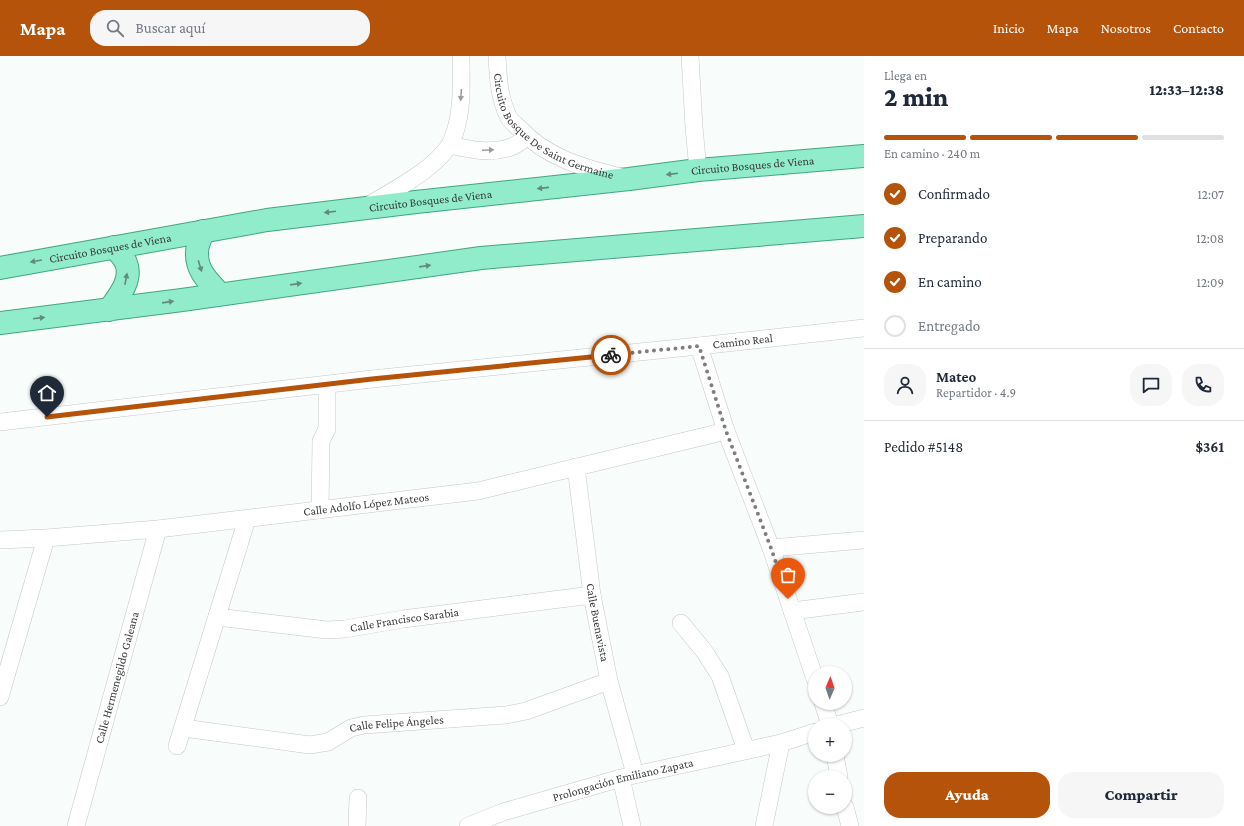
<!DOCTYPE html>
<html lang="es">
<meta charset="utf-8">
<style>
body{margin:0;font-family:"Crimson Pro",serif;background:#f6f6f7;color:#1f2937;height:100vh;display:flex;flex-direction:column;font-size:15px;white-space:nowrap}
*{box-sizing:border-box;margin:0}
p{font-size:13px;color:#747a83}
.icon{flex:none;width:22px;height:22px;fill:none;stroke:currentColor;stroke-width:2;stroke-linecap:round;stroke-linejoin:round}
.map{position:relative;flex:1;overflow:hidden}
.details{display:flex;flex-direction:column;background:#fff;width:380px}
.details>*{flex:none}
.needle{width:26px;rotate:2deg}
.controls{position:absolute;left:808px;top:610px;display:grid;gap:8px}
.controls a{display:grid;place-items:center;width:44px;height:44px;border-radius:50%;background:#fff;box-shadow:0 1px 3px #0004;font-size:20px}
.pin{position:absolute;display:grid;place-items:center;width:34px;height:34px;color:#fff;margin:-41px -17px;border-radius:50% 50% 50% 0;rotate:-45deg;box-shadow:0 0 4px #0007}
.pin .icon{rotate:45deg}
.courier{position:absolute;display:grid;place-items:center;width:40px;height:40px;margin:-20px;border:3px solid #b45309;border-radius:50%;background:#fff;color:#222;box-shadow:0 1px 5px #0007}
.summary em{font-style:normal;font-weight:800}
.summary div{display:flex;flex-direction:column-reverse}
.summary{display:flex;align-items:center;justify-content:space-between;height:68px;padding:0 20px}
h1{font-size:26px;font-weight:800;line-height:30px}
.bar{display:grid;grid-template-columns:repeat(4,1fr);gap:6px 4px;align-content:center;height:48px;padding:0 20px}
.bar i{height:5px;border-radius:3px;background:#e0e1e3}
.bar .active{background:#b45309}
.bar p{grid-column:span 4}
.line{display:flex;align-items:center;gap:10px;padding:0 20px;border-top:1px solid #e0e1e3}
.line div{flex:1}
.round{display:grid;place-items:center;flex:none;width:42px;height:42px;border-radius:16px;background:#f6f6f7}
ol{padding:0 20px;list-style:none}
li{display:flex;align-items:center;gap:12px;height:44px}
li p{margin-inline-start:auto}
li .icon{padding:4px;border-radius:50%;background:#b45309;color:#fff;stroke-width:4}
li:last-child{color:#747a83}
li i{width:22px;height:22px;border:2px solid #e0e1e3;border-radius:50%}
.button{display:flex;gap:8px;margin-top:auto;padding:8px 20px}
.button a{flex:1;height:46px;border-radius:16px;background:#b45309;color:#fff;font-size:16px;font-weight:800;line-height:46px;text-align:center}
.button a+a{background:#f6f6f7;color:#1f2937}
header{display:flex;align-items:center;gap:24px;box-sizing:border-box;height:56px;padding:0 20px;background:#b45309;color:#fff}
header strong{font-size:19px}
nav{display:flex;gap:22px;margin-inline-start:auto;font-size:14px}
.search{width:280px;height:36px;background:#f6f6f7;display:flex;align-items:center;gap:10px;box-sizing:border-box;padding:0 14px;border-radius:16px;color:#747a83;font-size:15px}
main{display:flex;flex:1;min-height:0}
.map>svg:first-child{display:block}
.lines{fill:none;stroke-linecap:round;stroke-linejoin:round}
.minor-casing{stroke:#c4c8c6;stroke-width:18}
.major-casing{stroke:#42a681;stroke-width:24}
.minor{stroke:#fff;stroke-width:17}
.major{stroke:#90ecca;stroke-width:22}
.oneway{fill:#9c9d9d}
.oneway2{fill:#618b7b}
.done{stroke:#7c7f7e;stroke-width:4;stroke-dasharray:0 7.2}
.route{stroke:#b45309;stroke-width:5}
.labels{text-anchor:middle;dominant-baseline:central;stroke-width:4;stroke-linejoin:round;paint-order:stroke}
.street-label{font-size:12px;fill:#3a3b3b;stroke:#fff}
</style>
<header>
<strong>Mapa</strong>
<div class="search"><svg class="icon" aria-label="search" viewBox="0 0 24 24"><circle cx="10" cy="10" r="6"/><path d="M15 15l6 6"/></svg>Buscar aquí</div>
<nav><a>Inicio</a><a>Mapa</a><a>Nosotros</a><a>Contacto</a></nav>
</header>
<main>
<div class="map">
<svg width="864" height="770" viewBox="0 0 864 770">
<rect width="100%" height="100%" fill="#f8fcfa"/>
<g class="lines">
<defs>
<g id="minor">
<path id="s1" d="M 497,0 C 498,21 499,41 508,60 C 510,65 516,69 520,73 C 547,102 584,112 621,121"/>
<path d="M 690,0 L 694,71 L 698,114"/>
<path d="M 450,89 C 471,94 490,98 511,91 C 517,89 522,84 527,81"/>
<path d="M 366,151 C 393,134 431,116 449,90 C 452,86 453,80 455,76 C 463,51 461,26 461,0"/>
<path d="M 699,290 L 726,375 L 771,492 L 815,623"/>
<path id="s2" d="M 0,366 L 372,323 L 699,290 L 864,272"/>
<path id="s3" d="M 576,411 L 592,539 L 609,625 L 635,718"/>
<path d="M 320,454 L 321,385 L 327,373 L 327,329"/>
<path id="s4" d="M 0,484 L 46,482 L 158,473 L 478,435 L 726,375"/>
<path d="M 771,492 L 864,484"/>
<path d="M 792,555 L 864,546"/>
<path id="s5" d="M 217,561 L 327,574 L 345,573 L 403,563 L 592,539"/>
<path d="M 681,567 L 704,595 L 720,620 L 746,694"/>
<path d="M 0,641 L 46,482"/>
<path d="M 823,647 L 830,669"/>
<path d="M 837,669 L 864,662"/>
<path id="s6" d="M 183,672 L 310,689 L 328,686 L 351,672 L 364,669 L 506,659 L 526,655 L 609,625"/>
<path d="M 177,690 L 247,463"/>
<path d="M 835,699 L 839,721"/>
<path d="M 621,722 L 632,770"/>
<path d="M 845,751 L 850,770"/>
<path id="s7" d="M 76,770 L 158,473"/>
<path d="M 357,770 L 358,742"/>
<path id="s8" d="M 468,770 L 503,756 L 621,722 L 781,687 L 815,676"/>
<path d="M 764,770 L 781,687"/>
</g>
<g id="major">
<path d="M 203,175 C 201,182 197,189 197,196 C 196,215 209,226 220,238"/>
<path id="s9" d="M 0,212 L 267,164 L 416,146 L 629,123 L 698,114 L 864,100"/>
<path d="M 109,254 C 118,241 133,224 126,207 C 124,201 118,196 114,191"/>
<path d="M 0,267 L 182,244 L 481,202 L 864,170"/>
</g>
</defs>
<use href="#minor" class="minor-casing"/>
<use href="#major" class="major-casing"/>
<use href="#minor" class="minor"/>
<use href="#major" class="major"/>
</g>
<defs><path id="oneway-solid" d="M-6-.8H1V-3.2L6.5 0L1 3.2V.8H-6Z"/></defs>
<g class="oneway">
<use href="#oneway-solid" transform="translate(461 39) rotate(94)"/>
<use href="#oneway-solid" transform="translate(488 94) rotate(-2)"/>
</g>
<g class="oneway2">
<use href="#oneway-solid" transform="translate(672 118) rotate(173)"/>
<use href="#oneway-solid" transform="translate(543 132) rotate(174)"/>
<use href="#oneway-solid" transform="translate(330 156) rotate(173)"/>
<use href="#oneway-solid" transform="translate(36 205) rotate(170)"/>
<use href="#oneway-solid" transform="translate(200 210) rotate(73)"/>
<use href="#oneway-solid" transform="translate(425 210) rotate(-8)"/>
<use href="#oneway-solid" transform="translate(126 223) rotate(-79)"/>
<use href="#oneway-solid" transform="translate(296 228) rotate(-8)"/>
<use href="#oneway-solid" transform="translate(168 246) rotate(-8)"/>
<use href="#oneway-solid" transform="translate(39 262) rotate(-7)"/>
</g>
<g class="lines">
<path class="done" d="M 611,299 L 699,290 L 726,375 L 771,492 L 788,543"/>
<path class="route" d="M 47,361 L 372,323 L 611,299"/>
</g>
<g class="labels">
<g class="street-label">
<text stroke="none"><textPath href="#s1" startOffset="101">Circuito Bosque De Saint Germaine</textPath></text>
<text stroke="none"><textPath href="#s9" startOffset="760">Circuito Bosques de Viena</textPath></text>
<text stroke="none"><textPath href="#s9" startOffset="436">Circuito Bosques de Viena</textPath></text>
<text stroke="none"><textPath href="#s9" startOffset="112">Circuito Bosques de Viena</textPath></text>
<text stroke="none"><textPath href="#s2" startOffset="747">Camino Real</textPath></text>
<text stroke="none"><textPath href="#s4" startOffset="368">Calle Adolfo López Mateos</textPath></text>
<text stroke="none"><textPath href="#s5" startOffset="189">Calle Francisco Sarabia</textPath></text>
<text stroke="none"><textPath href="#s3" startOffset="157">Calle Buenavista</textPath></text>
<text stroke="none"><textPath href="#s7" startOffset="154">Calle Hermenegildo Galeana</textPath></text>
<text stroke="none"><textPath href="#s6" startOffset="219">Calle Felipe Ángeles</textPath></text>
<text stroke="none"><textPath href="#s8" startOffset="162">Prolongación Emiliano Zapata</textPath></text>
</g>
</g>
</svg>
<div class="controls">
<a><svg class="needle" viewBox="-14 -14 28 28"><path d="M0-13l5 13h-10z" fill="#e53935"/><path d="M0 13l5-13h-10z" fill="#747a83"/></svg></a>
<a>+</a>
<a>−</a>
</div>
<div class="pin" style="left:788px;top:543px;background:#ea580c"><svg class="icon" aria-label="bag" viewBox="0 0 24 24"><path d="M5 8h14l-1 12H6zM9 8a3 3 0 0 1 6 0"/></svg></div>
<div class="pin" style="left:47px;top:361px;background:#1f2937"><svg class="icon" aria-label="home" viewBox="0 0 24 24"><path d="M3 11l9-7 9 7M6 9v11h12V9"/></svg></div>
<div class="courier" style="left:611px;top:299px"><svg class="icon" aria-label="bike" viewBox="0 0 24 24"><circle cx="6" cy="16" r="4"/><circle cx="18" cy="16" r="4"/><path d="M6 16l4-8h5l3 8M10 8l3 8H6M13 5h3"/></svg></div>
</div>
<section class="details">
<div class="summary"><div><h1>2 min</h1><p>Llega en</p></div><em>12:33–12:38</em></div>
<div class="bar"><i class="active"></i><i class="active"></i><i class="active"></i><i></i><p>En camino · 240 m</p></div>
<ol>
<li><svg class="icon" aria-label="check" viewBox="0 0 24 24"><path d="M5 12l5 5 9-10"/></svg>Confirmado<p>12:07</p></li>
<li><svg class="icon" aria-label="check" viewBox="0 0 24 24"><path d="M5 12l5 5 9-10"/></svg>Preparando<p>12:08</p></li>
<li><svg class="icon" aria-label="check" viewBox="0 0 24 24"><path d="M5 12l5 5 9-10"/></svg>En camino<p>12:09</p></li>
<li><i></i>Entregado</li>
</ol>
<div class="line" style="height:72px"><a class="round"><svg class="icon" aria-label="person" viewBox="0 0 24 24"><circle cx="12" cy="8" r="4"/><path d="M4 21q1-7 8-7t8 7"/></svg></a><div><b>Mateo</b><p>Repartidor · 4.9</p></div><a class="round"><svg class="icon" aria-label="chat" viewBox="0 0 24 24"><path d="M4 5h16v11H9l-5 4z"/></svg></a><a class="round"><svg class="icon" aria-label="phone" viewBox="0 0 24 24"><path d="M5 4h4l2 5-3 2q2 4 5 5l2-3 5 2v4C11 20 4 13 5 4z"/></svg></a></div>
<div class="line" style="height:52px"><div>Pedido #5148</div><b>$361</b></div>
<div class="button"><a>Ayuda</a><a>Compartir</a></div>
</section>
</main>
